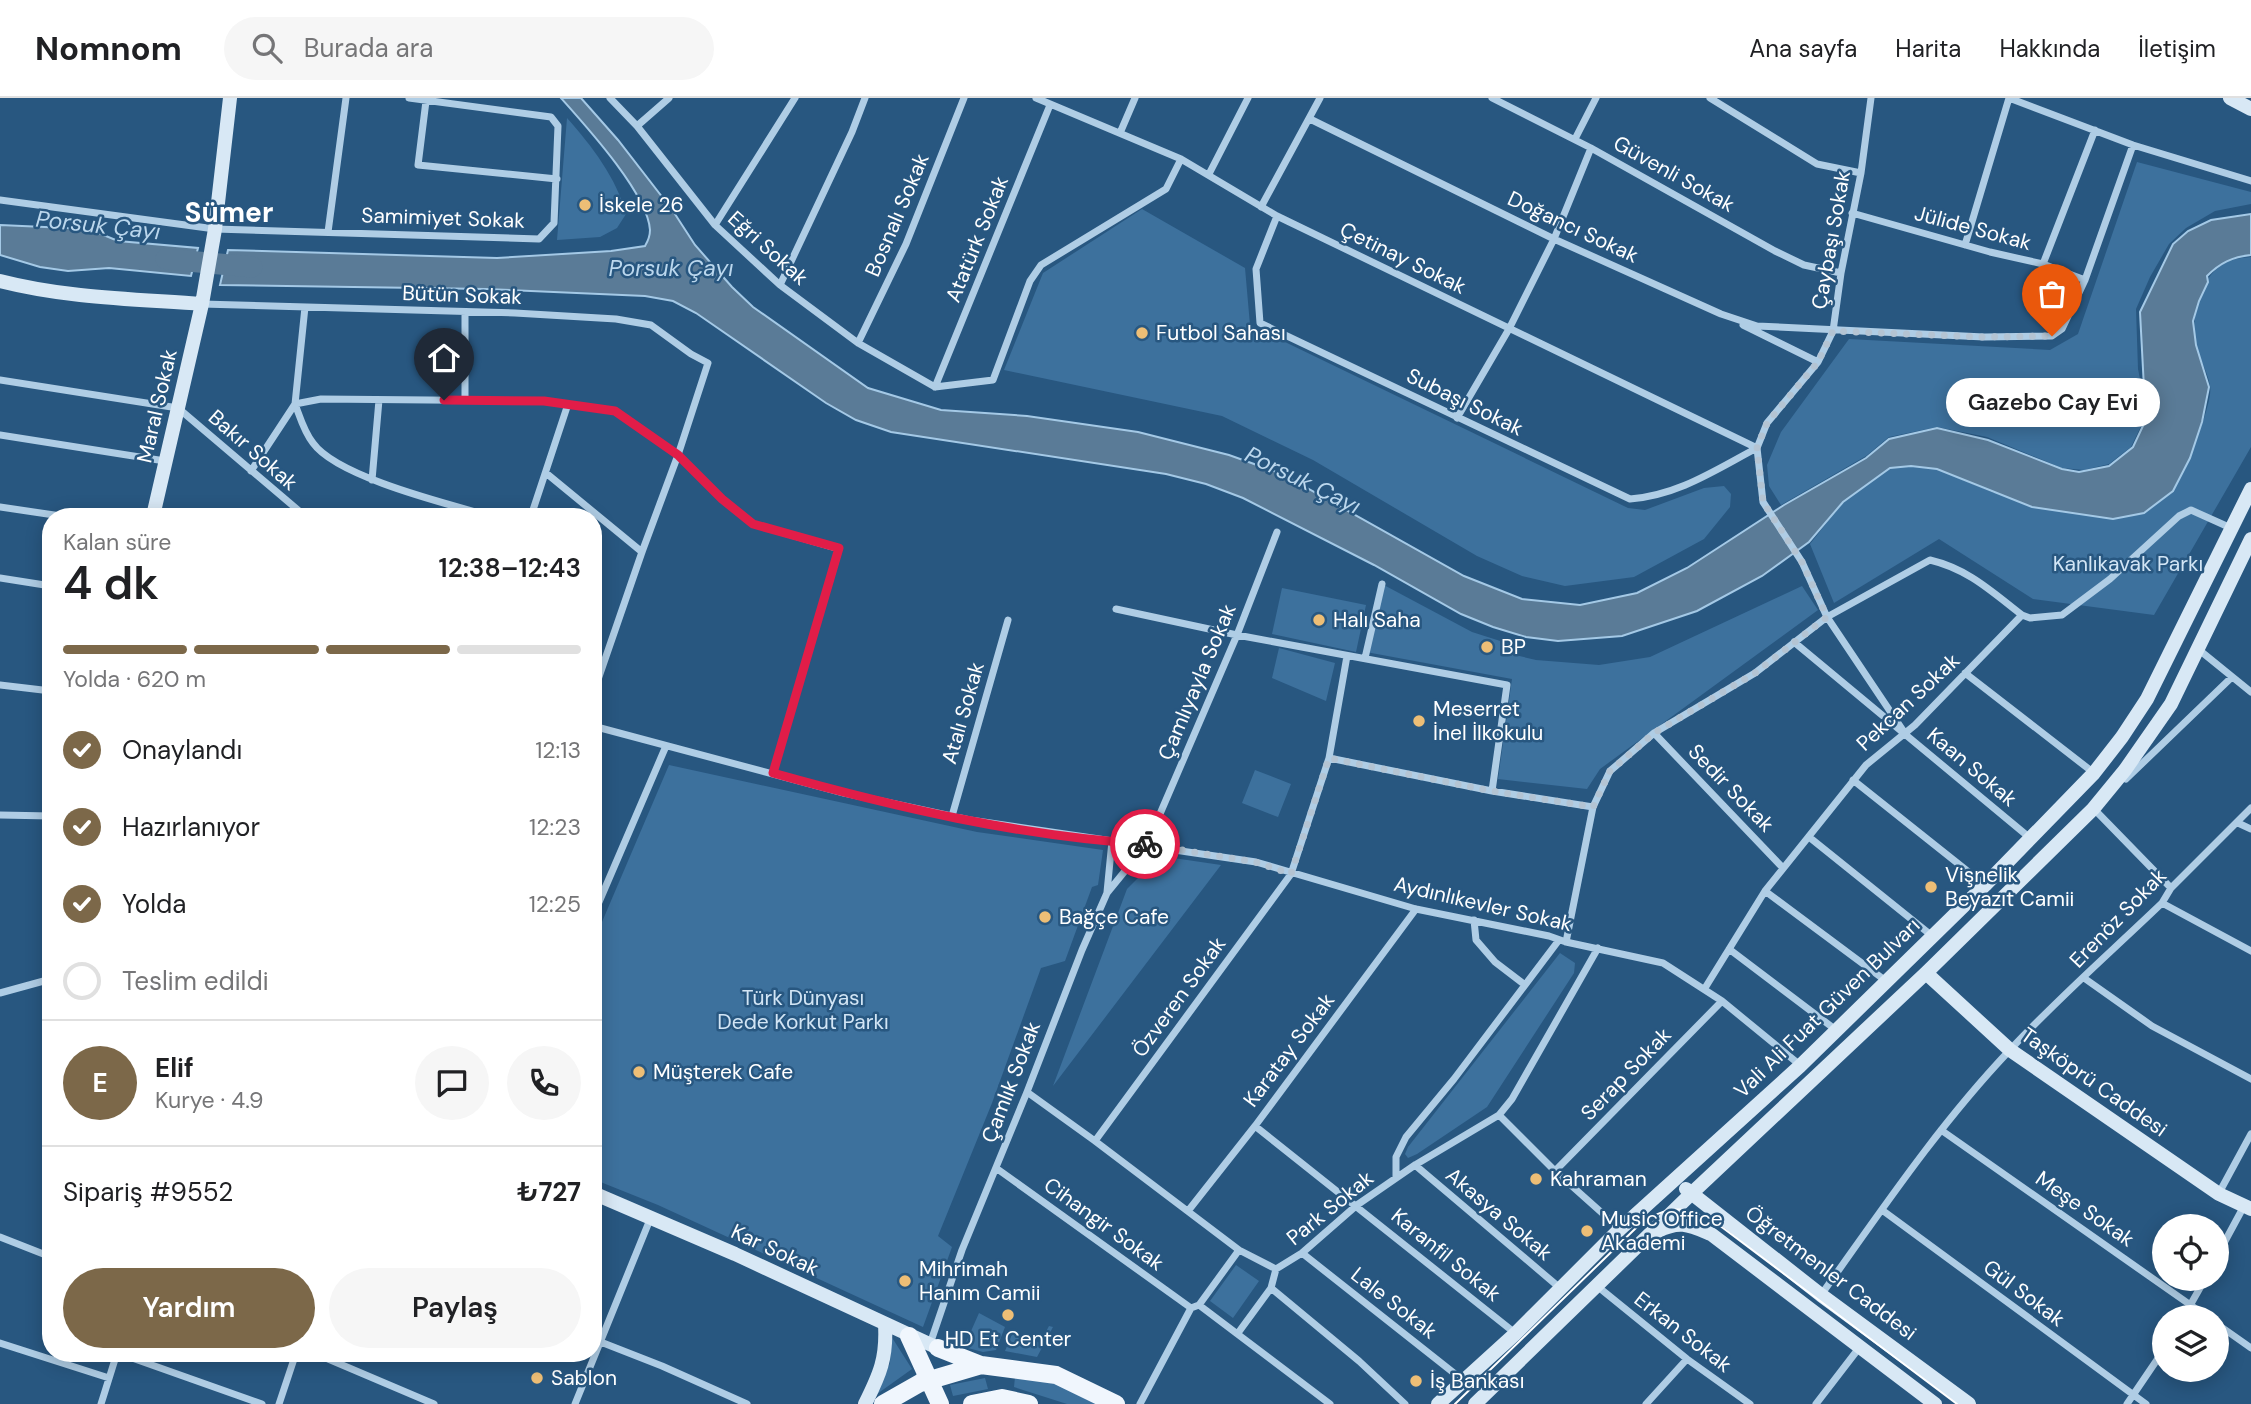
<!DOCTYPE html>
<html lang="tr">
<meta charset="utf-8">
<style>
body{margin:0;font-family:"DM Sans",sans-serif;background:#f6f6f6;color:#202124;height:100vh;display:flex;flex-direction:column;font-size:26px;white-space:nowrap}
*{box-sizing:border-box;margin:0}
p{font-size:23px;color:#757577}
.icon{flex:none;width:38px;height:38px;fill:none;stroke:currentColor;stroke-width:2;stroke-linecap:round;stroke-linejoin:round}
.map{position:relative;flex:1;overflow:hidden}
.side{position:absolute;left:42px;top:410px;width:560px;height:854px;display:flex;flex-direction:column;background:#fff;border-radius:28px;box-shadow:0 4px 18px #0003}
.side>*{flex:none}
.buttons{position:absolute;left:2152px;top:1116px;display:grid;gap:14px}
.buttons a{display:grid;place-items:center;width:77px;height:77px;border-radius:50%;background:#fff;box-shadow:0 4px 18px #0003;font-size:35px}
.pin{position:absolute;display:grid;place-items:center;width:60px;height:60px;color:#fff;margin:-72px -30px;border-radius:50% 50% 50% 0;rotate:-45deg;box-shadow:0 0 7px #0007}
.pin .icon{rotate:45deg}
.courier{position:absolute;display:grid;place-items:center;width:70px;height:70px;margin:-35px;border:5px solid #e11d48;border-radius:50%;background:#fff;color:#222;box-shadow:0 2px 9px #0007}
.bubble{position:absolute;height:49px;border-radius:24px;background:#fff;box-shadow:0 4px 18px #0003;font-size:23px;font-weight:600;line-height:49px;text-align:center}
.headline em{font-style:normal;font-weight:600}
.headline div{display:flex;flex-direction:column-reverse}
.headline{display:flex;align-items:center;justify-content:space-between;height:119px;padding:0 21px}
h1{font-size:46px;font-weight:600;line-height:52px}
.bar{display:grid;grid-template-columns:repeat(4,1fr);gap:10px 7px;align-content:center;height:84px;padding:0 21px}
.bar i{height:9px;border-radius:5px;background:#e0e0e0}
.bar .current{background:#7c6849}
.bar p{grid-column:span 4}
.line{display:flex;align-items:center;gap:18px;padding:0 21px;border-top:2px solid #e0e0e0}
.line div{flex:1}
.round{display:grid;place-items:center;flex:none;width:74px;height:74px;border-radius:37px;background:#f6f6f6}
ol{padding:0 21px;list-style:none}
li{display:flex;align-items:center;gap:21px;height:77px}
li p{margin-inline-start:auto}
li .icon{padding:7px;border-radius:50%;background:#7c6849;color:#fff;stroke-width:4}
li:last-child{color:#757577}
li i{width:38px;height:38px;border:4px solid #e0e0e0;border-radius:50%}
.primary-button{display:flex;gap:14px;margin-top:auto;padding:14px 21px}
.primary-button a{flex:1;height:80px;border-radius:42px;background:#7c6849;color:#fff;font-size:28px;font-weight:600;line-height:80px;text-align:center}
.primary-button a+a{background:#f6f6f6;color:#202124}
header{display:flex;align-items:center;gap:42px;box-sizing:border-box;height:98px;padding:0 35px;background:#fff;border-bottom:2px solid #e0e0e0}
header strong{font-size:33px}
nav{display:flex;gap:38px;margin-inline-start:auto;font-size:24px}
.search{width:490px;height:63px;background:#f6f6f6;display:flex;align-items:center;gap:18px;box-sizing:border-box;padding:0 24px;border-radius:38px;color:#757577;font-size:26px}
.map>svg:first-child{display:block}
.green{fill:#3d719d}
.water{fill:#5a7b97;stroke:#a4c9e6;stroke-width:2}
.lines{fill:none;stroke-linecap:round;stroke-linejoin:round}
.river{stroke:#5a7b97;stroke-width:21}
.street{stroke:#afcde5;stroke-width:7}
.secondary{stroke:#d8e8f5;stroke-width:14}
.primary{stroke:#f0f6fd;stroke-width:18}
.tram{stroke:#fff;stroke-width:2}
.done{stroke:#b4c4d3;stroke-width:7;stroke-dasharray:0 12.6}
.route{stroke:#e11d48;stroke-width:9}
.poi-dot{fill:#edbe76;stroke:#285780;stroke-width:2.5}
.labels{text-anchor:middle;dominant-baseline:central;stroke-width:5;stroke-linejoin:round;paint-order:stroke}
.street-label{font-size:21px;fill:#fff;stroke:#285780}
.poi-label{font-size:21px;fill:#fff;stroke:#285780;text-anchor:start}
.park-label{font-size:21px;fill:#d2e5f5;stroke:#285780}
.water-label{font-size:23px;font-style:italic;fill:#bbd7ed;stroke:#285780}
.district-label{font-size:28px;font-weight:bold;fill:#fff;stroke:#285780}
</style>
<header>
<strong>Nomnom</strong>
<div class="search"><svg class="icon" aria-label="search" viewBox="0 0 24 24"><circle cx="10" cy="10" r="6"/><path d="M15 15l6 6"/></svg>Burada ara</div>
<nav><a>Ana sayfa</a><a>Harita</a><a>Hakkında</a><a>İletişim</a></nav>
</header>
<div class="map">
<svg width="2251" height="1306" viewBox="0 0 2251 1306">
<rect width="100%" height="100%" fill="#285780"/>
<path class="green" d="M 567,20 C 592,48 617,81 626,116 L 617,130 L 600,139 L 557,142 Z
M 2137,64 L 2251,94 L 2251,106 L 2215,113 L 2186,130 L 2169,146 L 2150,179 L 2136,211 L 2138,271 L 2147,316 L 2131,349 L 2109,366 L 2084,372 L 2062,370 L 1987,339 L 1937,329 L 1889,339 L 1866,358 L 1781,407 L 1769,388 L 1767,367 L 1781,334 L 1849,241 L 2050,252 L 2078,236 Z
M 1142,111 L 1245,170 L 1250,227 L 1628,410 L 1645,412 L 1704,390 L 1724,388 L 1731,396 L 1730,409 L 1704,441 L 1634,479 L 1565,488 L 1522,478 L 1477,458 L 1313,362 L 1222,318 L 1004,272 L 1043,175 Z
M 2251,159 L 2251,349 L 2154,517 L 2033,501 L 1939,441 L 1834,505 L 1810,446 L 1843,404 L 1890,370 L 1911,368 L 1937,371 L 1994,395 L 2190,360 C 2195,344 2213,302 2210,288 C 2208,274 2199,261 2196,247 C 2191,221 2198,185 2220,168 C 2229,161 2240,160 2251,159 Z
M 1382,486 L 1472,534 L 1516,548 L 1515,557 L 1536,562 L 1599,567 L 1650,559 L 1802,488 L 1818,512 L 1600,671 L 1587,691 L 1498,681 L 1512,581 L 1366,554 Z
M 1282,490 L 1366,507 L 1356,554 L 1272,536 Z
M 1279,550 L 1335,565 L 1326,603 L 1272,580 Z
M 669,667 L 977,734 L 1103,752 L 1098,787 L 1092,789 L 1065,863 L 1041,870 L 992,1005 L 938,1138 L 952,1149 L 923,1229 L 658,1107 L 593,1081 L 593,845 Z
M 1255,672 L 1291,686 L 1278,719 L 1242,705 Z
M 1160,758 L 1221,767 L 1053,988 L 1127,791 Z
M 1560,855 L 1575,865 L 1574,875 L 1487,1009 L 1417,1056 L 1408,1060 L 1405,1056 L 1408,1049 Z
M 1236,1167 L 1259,1183 L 1233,1220 L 1210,1203 Z
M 979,1215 L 1005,1229 L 996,1252 L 983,1254 L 964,1249 Z
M 1049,1228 L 1053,1229 L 1037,1259 L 1005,1253 L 1013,1234 L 1040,1245 Z
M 891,1238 L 912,1271 L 877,1296 L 890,1265 Z
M 1015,1279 L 1056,1286 L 1098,1306 L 1067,1306 L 1014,1289 Z
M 985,1280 L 988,1291 L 953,1298 L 950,1287 Z"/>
<path class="water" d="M 561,0 L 581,0 L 618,42 L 673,113 L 695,147 L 732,189 L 753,209 L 868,290 L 941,312 L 1027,318 L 1138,334 L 1229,357 L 1282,376 L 1464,478 L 1522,501 L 1580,507 L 1637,495 L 1687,470 L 1784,407 L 1866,360 L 1889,341 L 1937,330 L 1988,342 L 2062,371 L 2079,374 L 2109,368 L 2133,349 L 2149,315 L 2144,290 L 2140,214 L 2173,146 L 2188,133 L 2211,122 L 2251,116 L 2251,157 C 2232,159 2220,165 2207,178 L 2208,184 L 2199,203 L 2193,223 L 2196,247 L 2209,289 L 2202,324 L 2190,360 L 2173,393 L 2144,415 L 2113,421 L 2032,409 L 1937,371 L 1911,368 L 1890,370 L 1843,404 L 1809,444 L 1762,478 L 1697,513 L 1622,538 L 1558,543 L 1526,539 L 1493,529 L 1461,516 L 1374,467 L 1243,400 L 1206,386 L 1166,376 L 891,334 L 856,322 L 826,305 L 696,215 L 673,203 L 645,198 L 486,191 L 220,187 L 228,152 L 497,160 L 611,153 L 645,148 C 648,143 650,138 650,132 C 648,96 586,28 561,0 Z
M 0,127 L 89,131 L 118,143 L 198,150 L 191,178 L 109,170 L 68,173 L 40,169 L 0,157 Z"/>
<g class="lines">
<path class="river" d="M 166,161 L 252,169"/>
<path class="street" d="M 610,0 L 637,28 L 715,127 L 780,187 L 858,245 L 935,289
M 1036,0 L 1181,61 L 1277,118 L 1757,350
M 1492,0 L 1591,50 L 1775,153 L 1804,167 L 1841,175
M 1710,0 L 1817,66 L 1861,75
M 1871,0 L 1861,75 L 1841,175 L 1833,233 L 1818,264 L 1767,325 L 1757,350 L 1763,404 L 1802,464 L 1827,519 L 1904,634
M 426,3 L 418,67 L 557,81
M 1310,21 L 1554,141 L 1721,216 L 1757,228 L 1984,239 L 2052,238 L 2062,231 L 2085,182 L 2133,47
M 637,28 L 669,0
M 1120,35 L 1135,0
M 1575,41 L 1596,0
M 1209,76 L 1248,0
M 0,102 L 215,131 L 539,141 L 554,125 L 558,28 L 551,19 L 409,0
M 1261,109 L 1320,0
M 1852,115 L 1990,154 L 2043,166 L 2085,182
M 1277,118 L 1256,171 L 1260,225 L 1630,401 C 1679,397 1715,372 1757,350
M 715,127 L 795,0
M 328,134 L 346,0
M 1965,147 L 2009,0 L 2133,47 L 2251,83
M 2043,166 L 2095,32
M 780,187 L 852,34 L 865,0
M 202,206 L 515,215 L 616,221 L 651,227 L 691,256 L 708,265 L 678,357 L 642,454 L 593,596
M 465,214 L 465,302
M 1743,227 L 1818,264
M 858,245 L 906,146 L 964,0
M 0,282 L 178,310 L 305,418
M 935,289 L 993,282 L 1030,183 L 1041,167 L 1166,91 L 1181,61
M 935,289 L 1050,7
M 295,306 L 321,301 L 544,303 L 615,313 L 678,357 L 722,401 L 753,426 L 839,451 L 773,675
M 295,306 C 300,319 304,334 313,345 C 337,379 448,406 490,418
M 1457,320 L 1509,231 L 1554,141 L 1591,50
M 0,337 L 165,363
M 251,373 L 295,306 L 305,209
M 546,375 L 642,454
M 372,382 L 379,302
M 0,409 L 61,418
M 531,418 L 568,306
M 0,480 L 51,488
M 1116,511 L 1237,537 L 1507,587 L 1492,693
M 1794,544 L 2030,740
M 2198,551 L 2251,594
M 1365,560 L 1382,486
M 1965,575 L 2094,675
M 0,587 L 51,593
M 593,628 L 844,695 L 970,722 L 1256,764 L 1416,811 L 1549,838 L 1566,844 L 1663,865 L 1722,903 L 1800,967
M 1654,635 L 1783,770
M 1329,660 L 1492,693 L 1593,709
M 2126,681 L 2232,579
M 1853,682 L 1985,787
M 2094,711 L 2171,790
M 0,717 L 51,718
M 952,718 L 1008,522
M 2238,725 L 2251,731
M 1809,739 L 1931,837
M 1765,793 L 1886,883
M 1107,794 L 1112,743
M 2162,805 L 2251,853
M 593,818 L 666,648
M 1474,822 L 1476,842 L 1495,864 L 1525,887
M 1566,844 L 1593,709 L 1610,673 L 1654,635 L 1755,575 L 1827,519 L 1930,462 C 1968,471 1991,493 2022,517
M 1729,851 L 1836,932
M 2084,880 L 2152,928 L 2251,981
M 1705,890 L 1765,793 L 1866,667 L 1915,627 L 2022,517 L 2030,520 L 2062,517 L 2110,481 L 2179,418 L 2191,412 L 2231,430
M 0,895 L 51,881
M 1027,994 L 1095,1043 L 1239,1152 L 1276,1171 L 1302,1155 L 1357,1107 L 1415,1067 L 1499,1017 L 1512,1001 L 1598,850
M 1499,1017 L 1555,1073 L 1620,1131
M 1255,1028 L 1515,1235
M 1941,1032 L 2209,1220
M 1095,1043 L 1291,776 L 1329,660 L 1347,558
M 1415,1067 L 1560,1190
M 996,1070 L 1191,1210
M 1555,1073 L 1722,903
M 1396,1079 L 1396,1059 L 1406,1039 L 1454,981 L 1559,842
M 2219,1095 L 2251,1036
M 1882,1112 L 2146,1306
M 1188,1113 L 1255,1028 L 1416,811
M 0,1139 L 51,1159
M 1302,1155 L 1464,1283
M 2217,1158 L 2244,1108
M 1276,1171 L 1271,1190 L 1359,1263 L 1405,1306
M 1597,1188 L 1687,1261 L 1750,1306
M 1821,1197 C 1881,1113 1938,1028 2009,953 C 2057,901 2111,854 2162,805 L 2171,790 L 2251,710
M 1199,1207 L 1330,1306
M 2183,1220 L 2205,1181
M 2217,1226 L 2251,1250
M 1238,1235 L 1271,1190
M 593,1241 L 662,1268 L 747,1306
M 0,1245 L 109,1280
M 930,1246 L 962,1152 L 1027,994 L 1082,852 L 1107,795 L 1147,746 L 1237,537 L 1277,434
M 118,1255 L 262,1306
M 314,1255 L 434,1306
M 101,1306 L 117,1255
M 279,1306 L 296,1255
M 575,1306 L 651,1119
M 1140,1306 L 1191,1210 L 1199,1207 L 1239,1152
M 1646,1306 L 1687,1261
M 1816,1306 L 1859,1250
M 2127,1306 L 2165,1250"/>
<path class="secondary" d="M 2230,0 L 2251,11
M 0,183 C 66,200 134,201 202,206
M 153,418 L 202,206 L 215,131 L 230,0
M 1926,875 L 2010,952 L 2219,1096 L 2251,1111
M 1686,1091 L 1821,1197 L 1969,1306
M 593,1095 L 735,1156 L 938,1250
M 1658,1133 C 1680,1122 1689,1127 1711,1136 L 1935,1306
M 865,1306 C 880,1276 887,1260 885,1226
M 1438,1306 L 1515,1236 L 1620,1131 L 1800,968 L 1985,787 L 2094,675 L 2122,639 L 2147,601 L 2251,391
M 1475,1306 L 1692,1095 L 1926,875 L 2093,711 L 2125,672 L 2171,606 L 2251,441"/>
<path class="primary" d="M 909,1238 L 940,1306
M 938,1250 L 981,1267
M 883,1306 L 920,1285 L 981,1267 L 1056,1277 L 1116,1306
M 972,1306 L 1002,1300 L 1029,1306"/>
<path class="tram" d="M 1455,1306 L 1637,1129 C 1669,1103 1690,1108 1723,1130 L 1957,1306"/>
</g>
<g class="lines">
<path class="done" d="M 1145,746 L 1255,764 L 1291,776 L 1329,660 L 1492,693 L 1593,709 L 1610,673 L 1654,635 L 1755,575 L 1827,519 L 1802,464 L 1763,404 L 1757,350 L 1767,325 L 1818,264 L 1833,233 L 1984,239 L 2052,238"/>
<path class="route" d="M 444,302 L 544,303 L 615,313 L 678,357 L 722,401 L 753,426 L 839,450 L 773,675 C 894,709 1019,738 1145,746"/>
</g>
<g class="poi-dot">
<circle cx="585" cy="107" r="7"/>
<circle cx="1142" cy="235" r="7"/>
<circle cx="1319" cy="522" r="7"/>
<circle cx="1487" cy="549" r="7"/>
<circle cx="1419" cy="623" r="7"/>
<circle cx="1931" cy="789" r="7"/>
<circle cx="1045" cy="819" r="7"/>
<circle cx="639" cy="974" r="7"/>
<circle cx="1536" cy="1081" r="7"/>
<circle cx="1587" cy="1133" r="7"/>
<circle cx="905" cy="1183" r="7"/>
<circle cx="1008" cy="1217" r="7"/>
<circle cx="537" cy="1280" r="7"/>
<circle cx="1416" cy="1283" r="7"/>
</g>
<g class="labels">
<g class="street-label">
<text transform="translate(1674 76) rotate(29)">Güvenli Sokak</text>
<text transform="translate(897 117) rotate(-67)">Bosnalı Sokak</text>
<text transform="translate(443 120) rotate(2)">Samimiyet Sokak</text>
<text transform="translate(1573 129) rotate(25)">Doğancı Sokak</text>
<text transform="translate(1973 130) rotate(15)">Jülide Sokak</text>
<text transform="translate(977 141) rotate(-68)">Atatürk Sokak</text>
<text transform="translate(1831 142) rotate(-80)">Çaybaşı Sokak</text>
<text transform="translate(768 150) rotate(42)">Eğri Sokak</text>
<text transform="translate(1403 160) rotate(26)">Çetinay Sokak</text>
<text transform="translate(462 197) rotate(2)">Bütün Sokak</text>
<text transform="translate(1465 304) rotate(26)">Subaşı Sokak</text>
<text transform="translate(157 308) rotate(-77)">Maral Sokak</text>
<text transform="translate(253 352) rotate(41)">Bakır Sokak</text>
<text transform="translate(1197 584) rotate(-67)">Çamlıyayla Sokak</text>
<text transform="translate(1908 604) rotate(-43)">Pekcan Sokak</text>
<text transform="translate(963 615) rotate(-74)">Atalı Sokak</text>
<text transform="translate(1972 669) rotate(40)">Kaan Sokak</text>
<text transform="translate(1731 690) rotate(46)">Sedir Sokak</text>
<text transform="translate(1483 806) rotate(13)">Aydınlıkevler Sokak</text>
<text transform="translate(2118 820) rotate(-46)">Erenöz Sokak</text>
<text transform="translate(1179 899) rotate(-54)">Özveren Sokak</text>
<text transform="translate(1827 910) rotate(-44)">Vali Ali Fuat Güven Bulvarı</text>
<text transform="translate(1289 952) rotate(-53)">Karatay Sokak</text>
<text transform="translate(1626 976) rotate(-46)">Serap Sokak</text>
<text transform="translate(1011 984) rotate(-69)">Çamlık Sokak</text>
<text transform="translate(2094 984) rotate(35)">Taşköprü Caddesi</text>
<text transform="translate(1330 1110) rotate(-39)">Park Sokak</text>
<text transform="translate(2085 1111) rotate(35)">Meşe Sokak</text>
<text transform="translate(1499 1116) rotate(40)">Akasya Sokak</text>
<text transform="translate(1104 1126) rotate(36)">Cihangir Sokak</text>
<text transform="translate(775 1152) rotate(25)">Kar Sokak</text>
<text transform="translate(1446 1157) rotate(39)">Karanfil Sokak</text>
<text transform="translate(1831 1175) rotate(37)">Öğretmenler Caddesi</text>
<text transform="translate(2024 1195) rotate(37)">Gül Sokak</text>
<text transform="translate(1394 1205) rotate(38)">Lale Sokak</text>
<text transform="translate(1683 1234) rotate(38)">Erkan Sokak</text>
</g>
<g class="poi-label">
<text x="599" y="107">İskele 26</text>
<text x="1156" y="235">Futbol Sahası</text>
<text x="1333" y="522">Halı Saha</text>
<text x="1501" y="549">BP</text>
<text x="1433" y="611">Meserret<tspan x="1433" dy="24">İnel İlkokulu</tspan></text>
<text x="1945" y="777">Vişnelik<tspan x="1945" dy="24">Beyazıt Camii</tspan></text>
<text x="1059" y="819">Bağçe Cafe</text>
<text x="653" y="974">Müşterek Cafe</text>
<text x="1550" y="1081">Kahraman</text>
<text x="1601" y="1121">Music Office<tspan x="1601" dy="24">Akademi</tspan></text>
<text x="919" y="1171">Mihrimah<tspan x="919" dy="24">Hanım Camii</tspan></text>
<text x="1008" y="1241" text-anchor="middle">HD Et Center</text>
<text x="551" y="1280">Sablon</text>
<text x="1430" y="1283">İş Bankası</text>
</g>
<g class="park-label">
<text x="2128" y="466">Kanlıkavak Parkı</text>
<text x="803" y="900">Türk Dünyası<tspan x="803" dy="24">Dede Korkut Parkı</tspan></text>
</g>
<g class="water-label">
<text transform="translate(98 127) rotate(6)">Porsuk Çayı</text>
<text x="671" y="170">Porsuk Çayı</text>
<text transform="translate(1303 382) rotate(26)">Porsuk Çayı</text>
</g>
<g class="district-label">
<text x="229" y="114">Sümer</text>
</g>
</g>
</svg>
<div class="buttons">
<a><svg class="icon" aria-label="locate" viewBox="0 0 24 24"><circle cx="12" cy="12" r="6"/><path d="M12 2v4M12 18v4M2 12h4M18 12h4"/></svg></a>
<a><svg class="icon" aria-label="layers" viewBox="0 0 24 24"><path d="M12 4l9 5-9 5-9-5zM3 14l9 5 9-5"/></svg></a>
</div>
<div class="pin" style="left:2052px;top:238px;background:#ea580c"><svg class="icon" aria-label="bag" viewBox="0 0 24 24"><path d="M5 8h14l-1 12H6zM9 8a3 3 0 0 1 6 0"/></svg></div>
<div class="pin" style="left:444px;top:302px;background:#1f2937"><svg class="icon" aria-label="home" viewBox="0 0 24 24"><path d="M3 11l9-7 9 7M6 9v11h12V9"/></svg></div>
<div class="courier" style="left:1145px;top:746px"><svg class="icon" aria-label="bike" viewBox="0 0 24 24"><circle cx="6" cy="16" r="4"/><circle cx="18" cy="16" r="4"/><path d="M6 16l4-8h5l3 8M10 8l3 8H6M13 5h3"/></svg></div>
<div class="bubble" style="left:1946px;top:280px;width:214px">Gazebo Cay Evi</div>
<section class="side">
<div class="headline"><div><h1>4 dk</h1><p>Kalan süre</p></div><em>12:38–12:43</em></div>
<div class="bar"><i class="current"></i><i class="current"></i><i class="current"></i><i></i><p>Yolda · 620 m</p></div>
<ol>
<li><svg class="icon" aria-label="check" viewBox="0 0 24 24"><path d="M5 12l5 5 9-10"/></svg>Onaylandı<p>12:13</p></li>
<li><svg class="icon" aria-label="check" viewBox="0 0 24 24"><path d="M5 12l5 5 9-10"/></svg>Hazırlanıyor<p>12:23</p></li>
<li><svg class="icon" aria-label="check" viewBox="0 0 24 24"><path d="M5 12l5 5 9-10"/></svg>Yolda<p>12:25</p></li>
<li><i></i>Teslim edildi</li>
</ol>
<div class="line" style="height:126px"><b class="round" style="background:#7c6849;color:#fff">E</b><div><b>Elif</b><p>Kurye · 4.9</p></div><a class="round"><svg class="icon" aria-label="chat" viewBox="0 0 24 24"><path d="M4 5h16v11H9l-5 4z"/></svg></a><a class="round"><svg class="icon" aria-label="phone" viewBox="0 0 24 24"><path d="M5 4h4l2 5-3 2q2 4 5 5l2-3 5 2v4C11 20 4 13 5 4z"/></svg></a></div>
<div class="line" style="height:91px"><div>Sipariş #9552</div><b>₺727</b></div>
<div class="primary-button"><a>Yardım</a><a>Paylaş</a></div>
</section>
</div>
